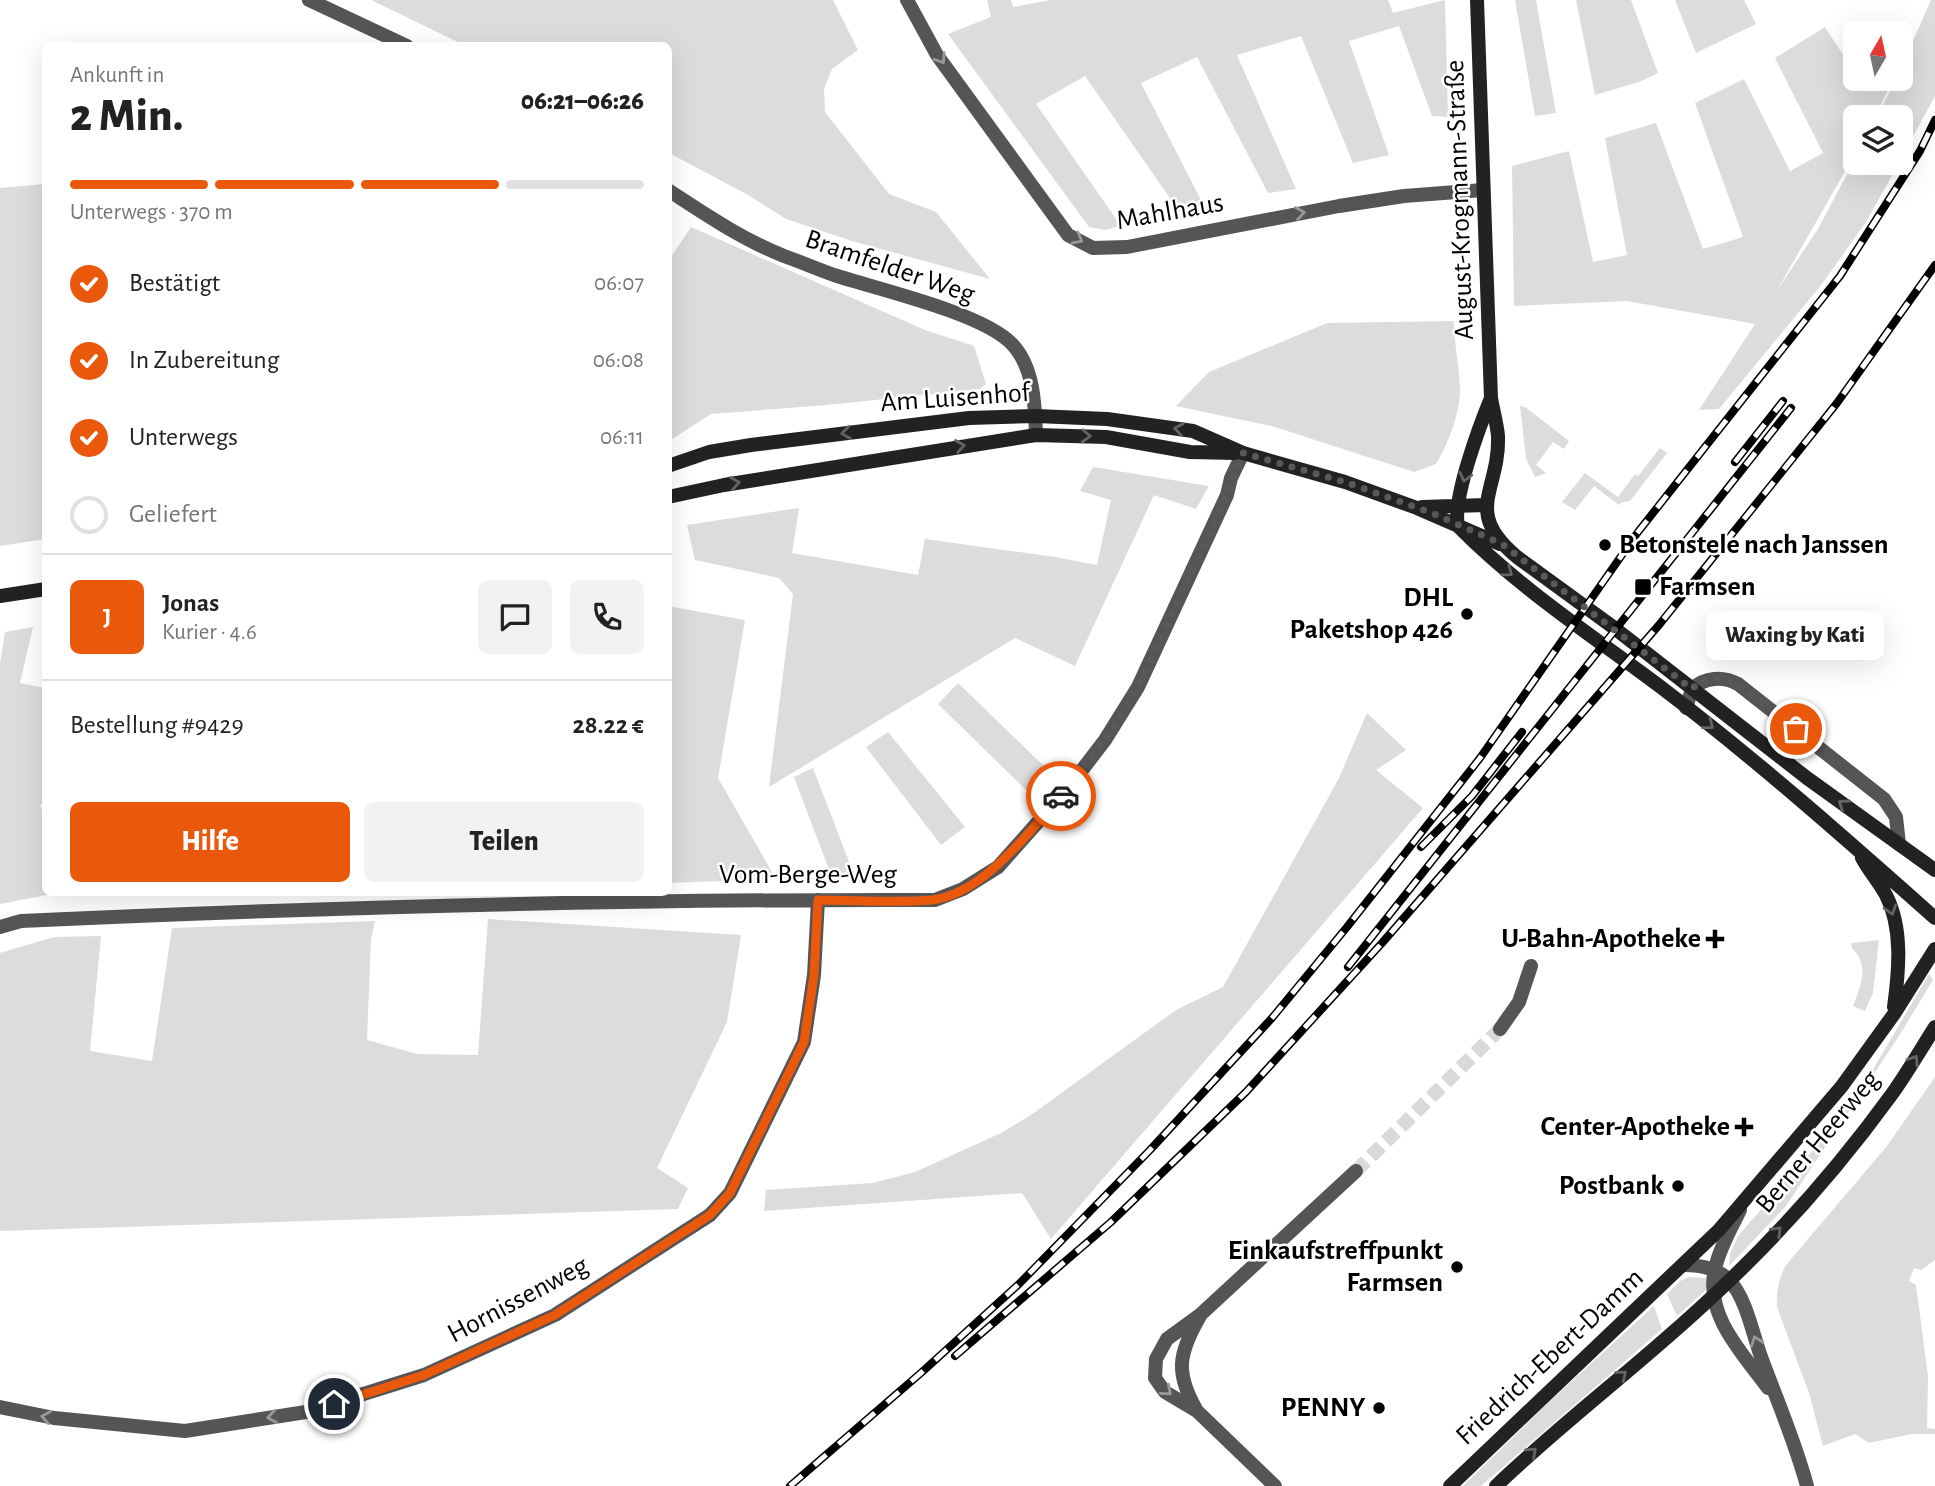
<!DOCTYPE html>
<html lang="de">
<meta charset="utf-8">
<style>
body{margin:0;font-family:"Alegreya Sans",sans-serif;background:#f2f2f2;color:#222;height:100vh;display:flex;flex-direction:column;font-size:26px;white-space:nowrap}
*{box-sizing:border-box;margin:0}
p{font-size:23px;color:#767676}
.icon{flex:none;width:38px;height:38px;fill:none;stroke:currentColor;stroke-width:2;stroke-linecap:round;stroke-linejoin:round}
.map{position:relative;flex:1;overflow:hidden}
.sheet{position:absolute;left:42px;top:42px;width:630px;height:854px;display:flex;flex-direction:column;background:#fff;border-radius:10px;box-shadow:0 7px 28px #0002}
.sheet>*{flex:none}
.needle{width:46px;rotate:9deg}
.buttons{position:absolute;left:1843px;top:21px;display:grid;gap:14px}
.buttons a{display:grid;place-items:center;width:70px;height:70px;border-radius:10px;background:#fff;box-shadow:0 7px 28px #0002;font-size:35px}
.pin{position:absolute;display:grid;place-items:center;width:60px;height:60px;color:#fff;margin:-30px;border:4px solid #fff;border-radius:50%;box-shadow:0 2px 7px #0007}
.courier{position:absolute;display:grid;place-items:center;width:70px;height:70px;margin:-35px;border:5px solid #ea580c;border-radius:50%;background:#fff;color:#222;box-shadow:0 2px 9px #0007}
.bubble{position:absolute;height:49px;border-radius:10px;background:#fff;box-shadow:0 7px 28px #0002;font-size:23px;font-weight:800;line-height:49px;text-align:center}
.overview em{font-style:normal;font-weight:800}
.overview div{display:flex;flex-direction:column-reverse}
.overview{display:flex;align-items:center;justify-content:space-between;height:119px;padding:0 28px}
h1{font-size:46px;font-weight:800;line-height:52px}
.bar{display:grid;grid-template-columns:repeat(4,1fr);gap:10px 7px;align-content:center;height:84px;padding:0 28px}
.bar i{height:9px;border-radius:5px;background:#e0e0e0}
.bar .current{background:#ea580c}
.bar p{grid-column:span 4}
.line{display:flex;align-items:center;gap:18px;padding:0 28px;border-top:2px solid #e0e0e0}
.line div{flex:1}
.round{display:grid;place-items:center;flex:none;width:74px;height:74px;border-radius:10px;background:#f2f2f2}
ol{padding:0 28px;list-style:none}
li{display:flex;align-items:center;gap:21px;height:77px}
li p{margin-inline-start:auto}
li .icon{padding:7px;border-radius:50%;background:#ea580c;color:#fff;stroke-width:4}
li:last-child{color:#767676}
li i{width:38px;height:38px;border:4px solid #e0e0e0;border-radius:50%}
.cta{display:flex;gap:14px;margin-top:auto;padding:14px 28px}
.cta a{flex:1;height:80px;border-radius:10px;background:#ea580c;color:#fff;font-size:28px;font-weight:800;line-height:80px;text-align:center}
.cta a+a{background:#f2f2f2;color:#222}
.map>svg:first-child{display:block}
.green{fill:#dcdcdc}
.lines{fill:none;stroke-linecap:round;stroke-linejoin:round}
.minor-tunnel{stroke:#d9d9d9;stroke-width:14;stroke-dasharray:14 7;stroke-linecap:butt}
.minor{stroke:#555;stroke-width:14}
.tertiary{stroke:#555;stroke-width:14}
.secondary{stroke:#222;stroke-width:14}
.rail-casing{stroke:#000;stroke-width:8}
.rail{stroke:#fff;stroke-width:5;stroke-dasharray:16;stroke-linecap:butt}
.oneway{stroke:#999}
.oneway2{stroke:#646464}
.done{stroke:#595959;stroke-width:7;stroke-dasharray:0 12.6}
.route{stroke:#ea580c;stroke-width:9}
.poi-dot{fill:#000;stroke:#fff;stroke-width:2.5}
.labels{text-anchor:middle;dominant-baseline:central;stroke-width:5;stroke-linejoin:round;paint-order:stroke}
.street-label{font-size:28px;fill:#000;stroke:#fff}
.poi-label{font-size:28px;font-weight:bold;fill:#000;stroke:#fff;text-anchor:end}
</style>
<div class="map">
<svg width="1935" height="1486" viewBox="0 0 1935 1486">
<rect width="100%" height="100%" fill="#fff"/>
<path class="green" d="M 371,0 L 833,0 L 858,50 L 832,69 L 824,89 L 825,112 L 889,194 L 936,212 L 990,279 L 852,241 L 786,219 L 748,195 L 669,153 L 668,46 L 464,45 Z
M 987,0 L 1011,0 L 1013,7 L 1050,0 L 1388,0 L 1393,13 L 1445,0 L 1448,117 L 1432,116 L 1399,26 L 1349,41 L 1389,155 L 1353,163 L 1301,36 L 1237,55 L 1296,189 L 1268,193 L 1197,57 L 1141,83 L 1206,210 L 1181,214 L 1085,76 L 1036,104 L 1121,226 L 1105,230 L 1089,227 L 948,34 L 991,17 Z
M 1515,0 L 1536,0 L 1556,113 L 1535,116 Z
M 1576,0 L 1631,0 L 1658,73 L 1639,82 L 1595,95 Z
M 1675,0 L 1744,0 L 1756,24 L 1696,53 Z
M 1931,0 L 1935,0 L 1935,96 L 1901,159 L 1900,117 L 1877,117 L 1896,79 L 1900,79 L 1901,68 Z
M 1825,27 L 1855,73 L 1855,79 L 1859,79 L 1864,87 L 1878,79 L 1893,79 L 1875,117 L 1855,117 L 1855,154 L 1776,292 L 1818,229 L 1855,159 L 1855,163 L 1899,163 L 1866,222 L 1822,284 L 1719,409 L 1699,410 L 1755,324 L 1627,301 L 1514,306 L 1512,166 L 1569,151 L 1593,262 L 1627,255 L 1605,138 L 1656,123 L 1703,249 L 1743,237 L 1695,103 L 1744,79 L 1790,171 L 1823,153 L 1775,58 Z
M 45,184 L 45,539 L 0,546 L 0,188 Z
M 691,227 L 925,330 L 974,346 L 986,384 L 980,389 L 827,405 L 711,414 L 669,441 L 669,260 Z
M 1454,321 C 1454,345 1460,368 1460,392 C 1459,416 1448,444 1436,464 L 1414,472 L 1275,427 L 1176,406 L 1209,372 L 1327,323 Z
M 1520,406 L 1525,407 L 1569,441 L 1564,449 L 1553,442 L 1536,465 L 1546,473 L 1535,477 L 1526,458 Z
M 1660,448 L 1667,453 L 1630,501 L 1622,502 L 1619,505 L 1594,486 L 1575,510 L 1562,502 L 1585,473 L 1618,497 L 1635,474 L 1638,476 Z
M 1093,467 L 1209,486 L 1196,509 L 1154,495 L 1075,666 L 1015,638 L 769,787 L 793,594 L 779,578 L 695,560 L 687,525 L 799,508 L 792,553 L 918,575 L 925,539 L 1055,557 L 1097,565 L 1111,500 L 1080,491 Z
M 668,606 L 745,620 L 718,778 L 776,879 L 669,883 Z
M 33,627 L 20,683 L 45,688 L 46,802 L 40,805 L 45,818 L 46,892 L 57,893 L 0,904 L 0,664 L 5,632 Z
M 958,683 L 1047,769 L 1028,792 L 938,704 Z
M 1367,713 L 1406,750 L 1376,770 L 1423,808 L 1051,1239 L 1022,1193 L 764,1211 L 766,1190 L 873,1183 L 915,1172 L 1001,1133 L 1031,1115 L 1176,1010 L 1223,987 L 1338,780 Z
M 888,732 L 965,827 L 941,845 L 866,747 Z
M 813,768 L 853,872 L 833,880 L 794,777 Z
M 488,919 L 741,935 L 727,1022 L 657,1168 L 688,1188 L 678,1209 L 0,1231 L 0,953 L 54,937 L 101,936 L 90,1051 L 152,1061 L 172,928 L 375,921 L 371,939 L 367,1040 L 417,1054 L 478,1055 Z
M 1879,940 L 1873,993 L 1865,1011 L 1853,1006 C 1861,985 1870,966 1852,948 L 1851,943 Z
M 1929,974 L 1933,980 L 1899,1036 L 1786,1206 L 1729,1266 L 1730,1254 L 1738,1236 L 1837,1122 L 1868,1078 Z
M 1935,1077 L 1935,1260 L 1921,1270 L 1914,1268 L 1909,1281 L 1916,1285 L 1928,1376 L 1927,1428 L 1935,1429 L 1935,1434 L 1912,1434 L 1869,1443 L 1855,1434 L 1823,1446 L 1809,1393 L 1777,1307 C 1776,1293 1779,1277 1786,1265 L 1887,1146 Z
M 1689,1277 L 1706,1278 L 1708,1288 L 1677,1316 L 1667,1294 L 1680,1281 Z
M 1654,1306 L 1662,1329 L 1481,1486 L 1463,1486 L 1551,1400 Z"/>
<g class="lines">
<path class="minor-tunnel" d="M 1356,1171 L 1500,1029"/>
<path class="minor" d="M 309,0 L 407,46
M 907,0 L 937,55 L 1068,235 L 1093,248 L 1127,247 L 1339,206 L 1404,196 L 1483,190
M 668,190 C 705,214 743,240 784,256 C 801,262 817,269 834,275 C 877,289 983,313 1012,344 C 1034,367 1035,405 1036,435
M 1686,708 L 1692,689 C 1705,677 1723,676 1738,684 L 1884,799 L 1896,817 L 1899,844
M 0,927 L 21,921 C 325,907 630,899 935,900 L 963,889 L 998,867 L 1069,787 L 1105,740 L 1138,687 L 1227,495 L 1231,478 L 1243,453
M 1500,1029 L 1519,1002 L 1531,966
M 0,1407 L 54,1418 L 185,1431 L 306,1412 L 424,1375 L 555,1315 L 710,1215 L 730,1193 L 804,1042 L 814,975 L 818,900
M 1197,1411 C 1175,1373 1178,1354 1200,1316
M 1275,1486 L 1197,1411 L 1165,1392 L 1155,1378 L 1156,1359 L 1167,1339 L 1200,1315 L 1356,1171"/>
<path class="tertiary" d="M 1740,1210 C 1731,1229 1719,1249 1715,1269 C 1704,1315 1743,1354 1768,1388
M 1684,1265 C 1701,1265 1717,1268 1729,1280 C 1746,1298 1752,1331 1760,1354 C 1776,1398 1795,1441 1807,1486"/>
<path class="secondary" d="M 1477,0 L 1491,398 C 1493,410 1497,424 1498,436 C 1500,491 1462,511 1517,557 L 1613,627 L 1807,778 L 1935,870
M 1491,398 C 1480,425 1452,499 1458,526 C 1519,588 1593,636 1662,688 C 1757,760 1846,839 1935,918
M 668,466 L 709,452 L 751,445 L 969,418 L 1036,416 L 1107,419 L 1193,431 L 1243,453 L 1345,482 L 1417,508 L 1500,544
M 668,497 L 724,485 L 1036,435 L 1106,437 L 1190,452 L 1235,453
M 1422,507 L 1486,505
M 0,596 L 46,589
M 1862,858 C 1869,871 1879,882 1886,895 C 1903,928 1899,971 1894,1007
M 1450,1486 L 1719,1230 L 1842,1086 L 1894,1014 L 1935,949
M 1496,1486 C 1565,1420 1642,1363 1712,1297 C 1778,1236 1839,1167 1892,1094 C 1907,1073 1921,1049 1935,1027"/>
<defs>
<path id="rail" d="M 1735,462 L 1783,401
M 1421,847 L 1472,796 L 1522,732
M 1348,967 L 1791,408
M 955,1356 L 1111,1222 L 1246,1092 L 1382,943 L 1659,625 L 1837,403 L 1935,265
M 790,1486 L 922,1372 L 1019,1284 L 1150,1150 L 1272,1018 L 1347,927 L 1480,758 L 1638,532 L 1840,276 L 1920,151 L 1935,120"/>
</defs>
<use href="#rail" class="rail-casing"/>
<use href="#rail" class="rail"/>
</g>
<defs><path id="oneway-chevron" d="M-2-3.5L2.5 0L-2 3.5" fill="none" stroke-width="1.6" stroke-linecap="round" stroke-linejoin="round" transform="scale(1.75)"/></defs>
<g class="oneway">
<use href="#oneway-chevron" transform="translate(941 59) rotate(57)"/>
<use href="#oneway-chevron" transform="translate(1300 213) rotate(-9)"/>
<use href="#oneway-chevron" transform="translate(1078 239) rotate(28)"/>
<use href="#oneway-chevron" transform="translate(1756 1341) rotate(-110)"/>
<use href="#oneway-chevron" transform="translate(1167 1391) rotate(41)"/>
<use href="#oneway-chevron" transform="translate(46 1417) rotate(-170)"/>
<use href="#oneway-chevron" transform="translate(272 1417) rotate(171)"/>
</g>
<g class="oneway2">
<use href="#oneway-chevron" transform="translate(1179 429) rotate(-171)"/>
<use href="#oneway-chevron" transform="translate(846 433) rotate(172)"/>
<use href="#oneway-chevron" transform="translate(1086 436) rotate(2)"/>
<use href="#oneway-chevron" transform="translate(960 446) rotate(-10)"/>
<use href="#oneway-chevron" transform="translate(1465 477) rotate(104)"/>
<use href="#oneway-chevron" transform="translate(735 483) rotate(-9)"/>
<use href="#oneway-chevron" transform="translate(1508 572) rotate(37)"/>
<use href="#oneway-chevron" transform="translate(1709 725) rotate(38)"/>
<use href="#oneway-chevron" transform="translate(1843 804) rotate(-145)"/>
<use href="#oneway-chevron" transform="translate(1891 910) rotate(73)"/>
<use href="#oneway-chevron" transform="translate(1914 1060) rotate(-57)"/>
<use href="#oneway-chevron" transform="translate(1777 1231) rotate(-46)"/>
<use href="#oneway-chevron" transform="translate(1622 1375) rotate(-40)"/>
<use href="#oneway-chevron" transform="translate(1532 1452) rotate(-42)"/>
</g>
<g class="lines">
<path class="done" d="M 1061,796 L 1105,740 L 1138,687 L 1227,495 L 1243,453 L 1345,482 L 1432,513 L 1502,544 L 1692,689 C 1724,657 1771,710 1796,729"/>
<path class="route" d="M 334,1404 L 424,1375 L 555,1315 L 710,1215 L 730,1193 L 804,1042 L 814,975 L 818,900 C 856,900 895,903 932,900 C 983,894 1029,832 1061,796"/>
</g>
<g class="poi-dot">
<circle cx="1605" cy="545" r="7"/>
<rect x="1634" y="578" width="18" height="18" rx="3.5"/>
<circle cx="1467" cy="614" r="7"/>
<path d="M1711.5 928.5h7v7h7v7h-7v7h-7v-7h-7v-7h7z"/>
<path d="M1740.5 1116.5h7v7h7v7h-7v7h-7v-7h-7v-7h7z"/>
<circle cx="1678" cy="1186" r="7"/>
<circle cx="1457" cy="1267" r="7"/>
<circle cx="1379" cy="1408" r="7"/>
</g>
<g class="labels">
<g class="street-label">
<text transform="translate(1460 200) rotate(-92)">August-Krogmann-Straße</text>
<text transform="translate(1170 212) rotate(-10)">Mahlhaus</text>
<text transform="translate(890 267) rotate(19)">Bramfelder Weg</text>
<text transform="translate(955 398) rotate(-4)">Am Luisenhof</text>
<text x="808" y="875">Vom-Berge-Weg</text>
<text transform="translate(1818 1142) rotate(-50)">Berner Heerweg</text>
<text transform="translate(518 1300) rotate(-28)">Hornissenweg</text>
<text transform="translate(1550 1357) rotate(-43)">Friedrich-Ebert-Damm</text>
</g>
<g class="poi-label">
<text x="1619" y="545" text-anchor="start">Betonstele nach Janssen</text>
<text x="1659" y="587" text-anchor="start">Farmsen</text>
<text x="1453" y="598">DHL<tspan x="1453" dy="32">Paketshop 426</tspan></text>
<text x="1701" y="939">U-Bahn-Apotheke</text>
<text x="1730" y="1127">Center-Apotheke</text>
<text x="1664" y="1186">Postbank</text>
<text x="1443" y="1251">Einkaufstreffpunkt<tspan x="1443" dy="32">Farmsen</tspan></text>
<text x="1365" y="1408">PENNY</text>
</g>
</g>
</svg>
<div class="buttons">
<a><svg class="needle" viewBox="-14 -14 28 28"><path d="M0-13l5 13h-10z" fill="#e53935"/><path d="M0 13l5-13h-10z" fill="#767676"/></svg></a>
<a><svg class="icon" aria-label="layers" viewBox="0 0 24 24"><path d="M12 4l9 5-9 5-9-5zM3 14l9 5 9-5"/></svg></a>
</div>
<div class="pin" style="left:1796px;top:729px;background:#ea580c"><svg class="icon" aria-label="bag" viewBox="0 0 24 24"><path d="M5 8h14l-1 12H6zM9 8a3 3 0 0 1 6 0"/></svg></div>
<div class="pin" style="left:334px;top:1404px;background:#1f2937"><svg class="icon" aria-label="home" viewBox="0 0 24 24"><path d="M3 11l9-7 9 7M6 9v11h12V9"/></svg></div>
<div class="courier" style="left:1061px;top:796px"><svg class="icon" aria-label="car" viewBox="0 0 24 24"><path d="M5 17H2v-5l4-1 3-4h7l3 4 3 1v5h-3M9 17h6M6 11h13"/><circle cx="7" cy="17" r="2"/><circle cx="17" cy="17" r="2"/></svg></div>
<div class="bubble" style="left:1706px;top:611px;width:178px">Waxing by Kati</div>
<section class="sheet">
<div class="overview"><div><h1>2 Min.</h1><p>Ankunft in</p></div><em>06:21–06:26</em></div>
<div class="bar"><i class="current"></i><i class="current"></i><i class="current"></i><i></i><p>Unterwegs · 370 m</p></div>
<ol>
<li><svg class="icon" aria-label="check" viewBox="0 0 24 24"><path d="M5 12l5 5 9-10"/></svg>Bestätigt<p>06:07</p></li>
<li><svg class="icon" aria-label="check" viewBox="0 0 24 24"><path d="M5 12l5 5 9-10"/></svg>In Zubereitung<p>06:08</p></li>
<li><svg class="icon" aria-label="check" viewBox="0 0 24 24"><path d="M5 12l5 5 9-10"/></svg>Unterwegs<p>06:11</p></li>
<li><i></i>Geliefert</li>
</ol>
<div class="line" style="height:126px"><b class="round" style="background:#ea580c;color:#fff">J</b><div><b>Jonas</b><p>Kurier · 4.6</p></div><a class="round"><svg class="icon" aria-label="chat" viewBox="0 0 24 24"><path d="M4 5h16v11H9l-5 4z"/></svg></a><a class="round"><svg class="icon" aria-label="phone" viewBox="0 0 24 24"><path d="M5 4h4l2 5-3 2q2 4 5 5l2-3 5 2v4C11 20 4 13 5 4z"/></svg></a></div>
<div class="line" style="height:91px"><div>Bestellung #9429</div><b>28.22 €</b></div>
<div class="cta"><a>Hilfe</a><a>Teilen</a></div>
</section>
</div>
